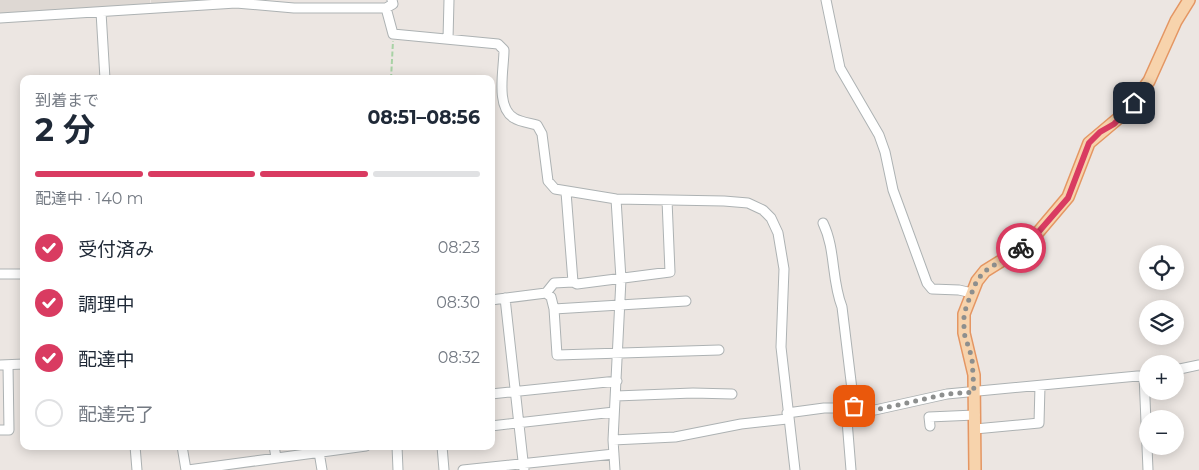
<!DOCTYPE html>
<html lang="ja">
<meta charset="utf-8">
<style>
body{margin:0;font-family:Montserrat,"Noto Sans JP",sans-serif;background:#f6f6f7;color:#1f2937;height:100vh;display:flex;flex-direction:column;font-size:19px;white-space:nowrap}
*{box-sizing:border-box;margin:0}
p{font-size:16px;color:#747a83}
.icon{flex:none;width:28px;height:28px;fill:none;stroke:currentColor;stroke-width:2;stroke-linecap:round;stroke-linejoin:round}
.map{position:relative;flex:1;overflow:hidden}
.drawer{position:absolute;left:20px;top:75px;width:475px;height:375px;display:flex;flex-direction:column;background:#fff;border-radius:10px;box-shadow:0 2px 12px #0003}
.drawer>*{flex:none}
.fabs{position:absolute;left:1139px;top:245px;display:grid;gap:10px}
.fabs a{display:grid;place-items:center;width:45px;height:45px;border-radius:50%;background:#fff;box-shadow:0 2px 12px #0003;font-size:25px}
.pin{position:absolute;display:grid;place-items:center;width:42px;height:42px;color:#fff;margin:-21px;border-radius:10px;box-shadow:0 2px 8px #0006}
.courier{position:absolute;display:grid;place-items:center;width:50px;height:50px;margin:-25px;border:4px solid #d93b61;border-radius:50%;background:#fff;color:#222;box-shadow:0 1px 6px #0007}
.overview em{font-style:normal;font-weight:700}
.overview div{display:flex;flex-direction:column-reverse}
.overview{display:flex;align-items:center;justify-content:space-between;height:85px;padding:0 15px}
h1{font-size:32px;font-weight:700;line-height:38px}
.bar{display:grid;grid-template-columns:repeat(4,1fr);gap:8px 5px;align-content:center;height:60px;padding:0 15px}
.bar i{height:6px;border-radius:4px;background:#e0e1e3}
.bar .on{background:#d93b61}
.bar p{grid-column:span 4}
ol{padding:0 15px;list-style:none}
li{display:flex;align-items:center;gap:15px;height:55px}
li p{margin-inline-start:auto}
li .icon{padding:5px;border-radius:50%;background:#d93b61;color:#fff;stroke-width:4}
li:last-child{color:#747a83}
li i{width:28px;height:28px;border:2px solid #e0e1e3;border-radius:50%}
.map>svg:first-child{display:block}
.education{fill:#ded8d3}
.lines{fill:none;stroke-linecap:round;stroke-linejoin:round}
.minor-casing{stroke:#adb2b3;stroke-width:11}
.major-casing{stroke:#e49663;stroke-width:14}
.path{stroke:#a8d2a5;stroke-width:2;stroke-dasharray:5 2.5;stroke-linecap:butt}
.minor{stroke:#fff;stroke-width:9}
.major{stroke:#f7d3ac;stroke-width:11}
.done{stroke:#8d8f8e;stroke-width:5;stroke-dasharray:0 9}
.route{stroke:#d93b61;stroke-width:6}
</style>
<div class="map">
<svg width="1199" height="470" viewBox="0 0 1199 470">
<rect width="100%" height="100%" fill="#ece6e2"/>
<path class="education" d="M 0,0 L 150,0 L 150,4 L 0,14 Z
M 151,0 L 214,0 L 151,4 Z"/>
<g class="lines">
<defs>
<path id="minor" d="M 826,0 L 840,68 L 879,135 L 885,152 L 893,190 L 927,283 L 932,289 L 959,290 L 972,293
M 386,8 L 393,34 L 498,44 L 504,50 C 504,69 495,107 514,118 C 520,122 530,123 537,125 L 542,134 L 548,181 L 555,189 L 616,199 L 724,201 L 748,203 L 763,210 L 771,218 L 778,233 L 784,269 L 781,347 L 795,470
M 101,12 L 105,79
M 0,18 L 236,3 L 294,8 L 386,8 L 393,4 L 392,0
M 448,39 L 449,0
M 823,223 C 836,250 831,279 842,307 L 854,406
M 0,274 L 24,274
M 573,282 L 577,284 L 670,272 L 667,200
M 546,293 L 554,283 L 573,282 L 566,192
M 505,298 L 524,470
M 491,300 L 546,293 L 551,297 L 554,309 L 686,301
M 554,309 L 557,355 L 719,350
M 0,365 L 24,364
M 1175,370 L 1199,365
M 1144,375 L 1148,470
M 491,394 L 617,381
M 616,396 L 693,393 L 732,394
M 846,408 L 851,470
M 787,413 L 824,408 L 846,408 L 854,406 L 875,410 L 947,394 L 1148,375
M 491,426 L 614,412
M 930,426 L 929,417 L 975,415
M 975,429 L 1039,423 L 1040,386
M 0,430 L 9,430 L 8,365
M 613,440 L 675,437 L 741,424 L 787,419
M 135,446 L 137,470
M 182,446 L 186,470
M 274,446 L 276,457
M 397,446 L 398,470
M 442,446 L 444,470
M 319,452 L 322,470
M 188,470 L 366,446
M 463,470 L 614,454
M 615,470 L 613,440 L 621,279 L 616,199"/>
<path id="major" d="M 975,470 L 974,375 L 964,333 L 964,314 L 977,281 L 985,271 L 1022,248 L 1035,236 L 1068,197 L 1089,143 L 1127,111 L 1149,81 L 1176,21 L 1189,0"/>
</defs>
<use href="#minor" class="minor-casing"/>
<use href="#major" class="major-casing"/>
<path class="path" d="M 391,79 L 393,41"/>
<use href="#minor" class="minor"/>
<use href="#major" class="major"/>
</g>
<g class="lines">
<path class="done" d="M 854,406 L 875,410 L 947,394 L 974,392 L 972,358 L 964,333 L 964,314 L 968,302 L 977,280 L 985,271 L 1021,248"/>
<path class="route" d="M 1021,248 L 1035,236 L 1068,198 L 1089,143 L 1100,132 L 1114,124 L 1134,103"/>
</g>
</svg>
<div class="fabs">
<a><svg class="icon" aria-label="locate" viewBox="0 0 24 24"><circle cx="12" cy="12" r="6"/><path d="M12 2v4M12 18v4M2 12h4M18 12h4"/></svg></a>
<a><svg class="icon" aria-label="layers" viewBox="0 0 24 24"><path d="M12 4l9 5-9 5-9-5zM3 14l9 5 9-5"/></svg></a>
<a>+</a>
<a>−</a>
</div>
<div class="pin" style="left:854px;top:406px;background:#ea580c"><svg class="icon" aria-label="bag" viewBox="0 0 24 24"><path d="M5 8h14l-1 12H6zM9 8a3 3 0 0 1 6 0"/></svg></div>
<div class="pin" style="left:1134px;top:103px;background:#1f2937"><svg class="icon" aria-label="home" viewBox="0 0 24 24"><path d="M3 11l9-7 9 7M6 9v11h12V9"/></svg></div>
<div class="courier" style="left:1021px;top:248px"><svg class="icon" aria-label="bike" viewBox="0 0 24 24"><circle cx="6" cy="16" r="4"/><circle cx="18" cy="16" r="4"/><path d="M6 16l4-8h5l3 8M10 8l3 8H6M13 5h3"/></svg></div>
<section class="drawer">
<div class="overview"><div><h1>2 分</h1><p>到着まで</p></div><em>08:51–08:56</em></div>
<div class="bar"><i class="on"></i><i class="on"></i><i class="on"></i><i></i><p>配達中 · 140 m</p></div>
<ol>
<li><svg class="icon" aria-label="check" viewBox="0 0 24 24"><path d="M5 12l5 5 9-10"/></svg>受付済み<p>08:23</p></li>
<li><svg class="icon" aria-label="check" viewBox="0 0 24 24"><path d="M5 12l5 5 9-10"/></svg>調理中<p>08:30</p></li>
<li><svg class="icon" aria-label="check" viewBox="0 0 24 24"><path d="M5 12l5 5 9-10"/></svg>配達中<p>08:32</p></li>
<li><i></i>配達完了</li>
</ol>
</section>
</div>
